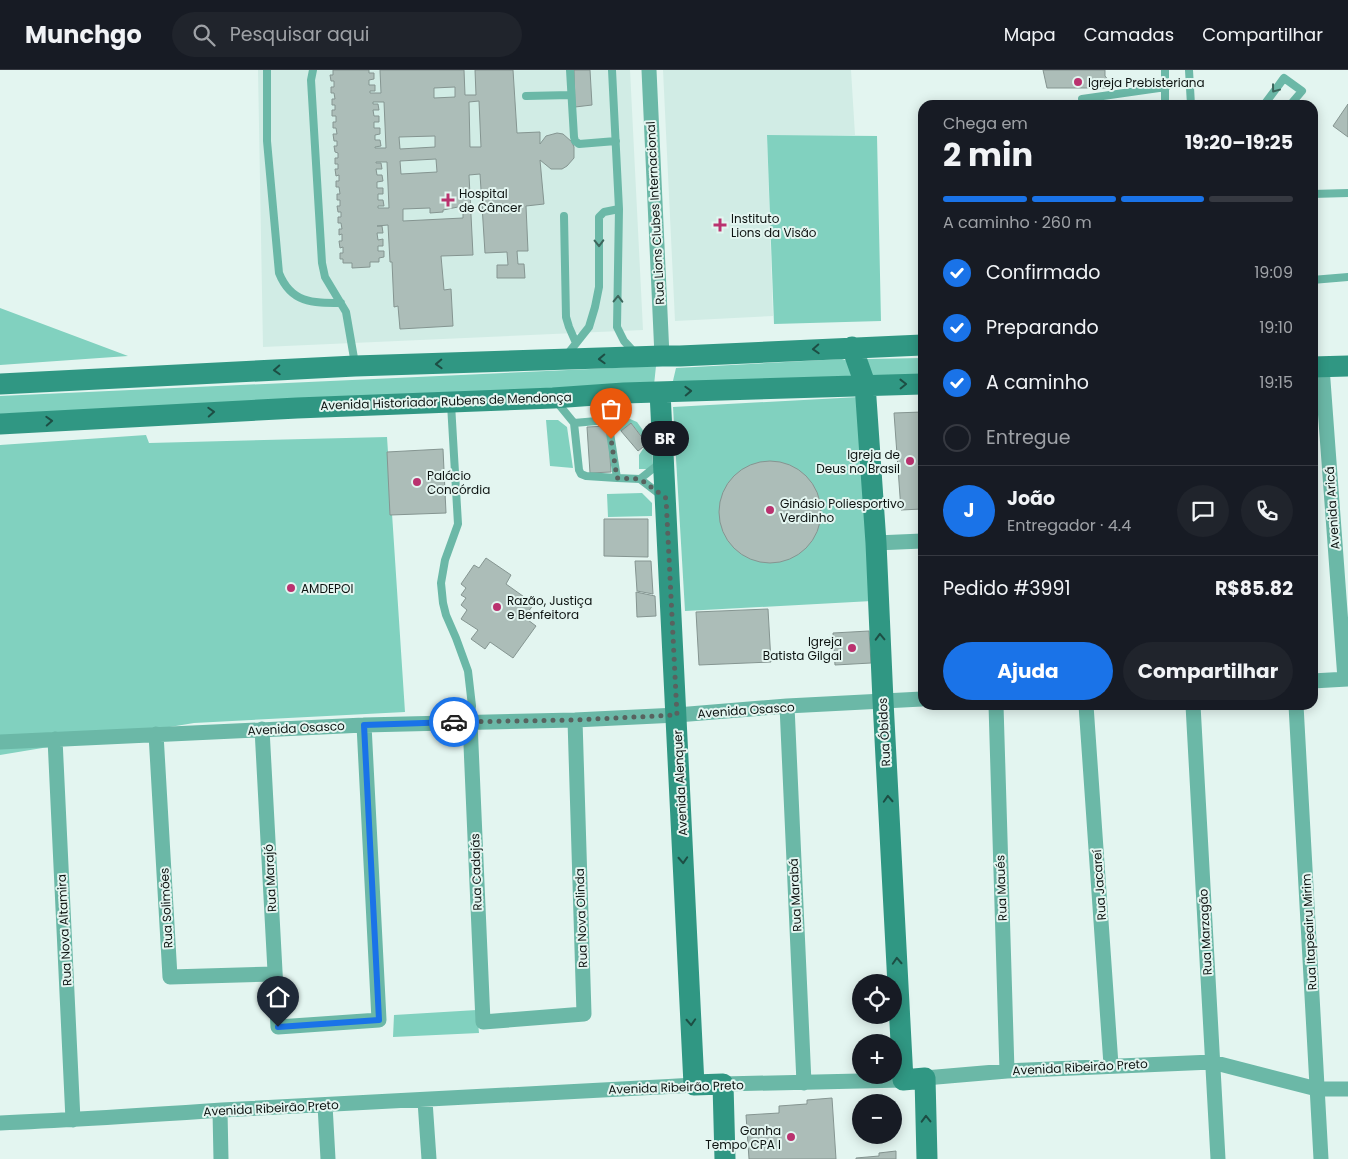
<!DOCTYPE html>
<html lang="pt">
<meta charset="utf-8">
<style>
body{margin:0;font-family:Poppins,sans-serif;background:#20242c;color:#f1f3f6;height:100vh;display:flex;flex-direction:column;font-size:19px;white-space:nowrap}
*{box-sizing:border-box;margin:0}
p{font-size:16px;color:#9ea1a6}
.icon{flex:none;width:28px;height:28px;fill:none;stroke:currentColor;stroke-width:2;stroke-linecap:round;stroke-linejoin:round}
.map{position:relative;flex:1;overflow:hidden}
.sheet{position:absolute;left:918px;top:30px;width:400px;height:610px;display:flex;flex-direction:column;background:#171b24;border-radius:15px;box-shadow:0 2px 12px #0003}
.sheet>*{flex:none}
.controls{position:absolute;left:852px;top:904px;display:grid;gap:10px}
.controls a{display:grid;place-items:center;width:50px;height:50px;border-radius:50%;background:#171b24;box-shadow:0 2px 12px #0003;font-size:25px}
.pin{position:absolute;display:grid;place-items:center;width:42px;height:42px;color:#fff;margin:-51px -21px;border-radius:50% 50% 50% 0;rotate:-45deg;box-shadow:0 0 5px #0007}
.pin .icon{rotate:45deg}
.courier{position:absolute;display:grid;place-items:center;width:50px;height:50px;margin:-25px;border:4px solid #1a73e8;border-radius:50%;background:#fff;color:#222;box-shadow:0 1px 6px #0007}
.bubble{position:absolute;height:35px;border-radius:18px;background:#171b24;box-shadow:0 2px 12px #0003;font-size:16px;font-weight:700;line-height:35px;text-align:center}
.head em{font-style:normal;font-weight:700}
.head div{display:flex;flex-direction:column-reverse}
.head{display:flex;align-items:center;justify-content:space-between;height:85px;padding:0 25px}
h1{font-size:32px;font-weight:700;line-height:38px}
.bar{display:grid;grid-template-columns:repeat(4,1fr);gap:8px 5px;align-content:center;height:60px;padding:0 25px}
.bar i{height:6px;border-radius:4px;background:#363941}
.bar .on{background:#1a73e8}
.bar p{grid-column:span 4}
.line{display:flex;align-items:center;gap:12px;padding:0 25px;border-top:1px solid #363941}
.line div{flex:1}
.round{display:grid;place-items:center;flex:none;width:52px;height:52px;border-radius:26px;background:#20242c}
ol{padding:0 25px;list-style:none}
li{display:flex;align-items:center;gap:15px;height:55px}
li p{margin-inline-start:auto}
li .icon{padding:5px;border-radius:50%;background:#1a73e8;color:#fff;stroke-width:4}
li:last-child{color:#9ea1a6}
li i{width:28px;height:28px;border:2px solid #363941;border-radius:50%}
.button{display:flex;gap:10px;margin-top:auto;padding:10px 25px}
.button a{flex:1;height:58px;border-radius:30px;background:#1a73e8;color:#fff;font-size:20px;font-weight:700;line-height:58px;text-align:center}
.button a+a{background:#20242c;color:#f1f3f6}
header{display:flex;align-items:center;gap:30px;box-sizing:border-box;height:70px;padding:0 25px;background:#171b24;border-bottom:1px solid #363941}
header strong{font-size:24px}
nav{display:flex;gap:28px;margin-inline-start:auto;font-size:18px}
.search{width:350px;height:45px;background:#20242c;display:flex;align-items:center;gap:12px;box-sizing:border-box;padding:0 18px;border-radius:28px;color:#9ea1a6;font-size:19px}
.map>svg:first-child{display:block}
.built{fill:#d1ece5}
.green{fill:#81d1bf}
.building{fill:#acbdb8;stroke:#859591;fill-rule:evenodd}
.lines{fill:none;stroke-linecap:round;stroke-linejoin:round}
.lane{stroke:#6bb8a7;stroke-width:8}
.street{stroke:#6bb8a7;stroke-width:15}
.secondary{stroke:#309783;stroke-width:21}
.oneway{stroke:#3c665c}
.oneway2{stroke:#1d4e44}
.done{stroke:#58625f;stroke-width:5;stroke-dasharray:0 9}
.route{stroke:#1a73e8;stroke-width:6}
.poi-dot{fill:#ba326f;stroke:#e3f5f0;stroke-width:2}
.labels{text-anchor:middle;dominant-baseline:central;stroke-width:4;stroke-linejoin:round;paint-order:stroke}
.poi-label{font-size:12px;fill:#0d1311;stroke:#e3f5f0;text-anchor:start}
.street-label{font-size:12px;fill:#0d1311;stroke:#e3f5f0}
</style>
<header>
<strong>Munchgo</strong>
<div class="search"><svg class="icon" aria-label="search" viewBox="0 0 24 24"><circle cx="10" cy="10" r="6"/><path d="M15 15l6 6"/></svg>Pesquisar aqui</div>
<nav><a>Mapa</a><a>Camadas</a><a>Compartilhar</a></nav>
</header>
<div class="map">
<svg width="1348" height="1089" viewBox="0 0 1348 1089">
<rect width="100%" height="100%" fill="#e3f5f0"/>
<path class="built" d="M 258,0 L 630,0 L 643,260 L 263,277 Z
M 663,0 L 851,0 L 855,65 L 767,66 L 773,246 L 675,251 Z"/>
<path class="green" d="M 767,65 L 877,66 L 881,251 L 774,254 Z
M 0,238 L 128,286 L 0,295 Z
M 922,288 L 922,304 L 872,306 L 867,289 Z
M 842,289 L 848,291 L 852,306 L 672,315 L 676,298 Z
M 656,296 L 654,315 L 0,344 L 0,326 Z
M 859,327 L 872,531 L 685,541 L 673,337 Z
M 614,348 L 630,349 L 637,352 L 650,370 L 653,394 L 648,399 L 639,399 L 639,385 L 647,373 L 631,353 L 621,361 L 614,358 Z
M 546,350 L 558,350 L 567,357 L 573,398 L 550,396 Z
M 146,365 L 149,373 L 387,367 L 405,642 L 194,653 L 0,685 L 0,375 Z
M 642,423 L 652,433 L 652,446 L 608,447 L 607,424 Z
M 477,940 L 479,963 L 393,967 L 394,945 Z"/>
<path class="building" d="M 333,0 L 369,0 L 369,3 L 374,3 L 374,9 L 369,10 L 369,15 L 375,15 L 375,21 L 370,21 L 370,23 L 381,23 L 380,0 L 464,0 L 465,25 L 476,25 L 475,0 L 513,0 L 517,63 L 540,62 L 540,74 L 546,66 L 557,63 L 563,64 L 572,72 L 574,77 L 574,88 L 567,96 L 562,99 L 551,99 L 540,90 L 544,134 L 526,136 L 528,181 L 517,181 L 518,194 L 524,194 L 525,208 L 497,208 L 497,195 L 508,195 L 507,182 L 485,183 L 480,104 L 469,105 L 473,185 L 441,186 L 444,220 L 451,219 L 453,256 L 400,259 L 398,236 L 394,237 L 392,192 L 390,192 L 388,155 L 377,156 L 382,156 L 383,163 L 377,163 L 378,170 L 383,169 L 383,176 L 378,176 L 378,181 L 384,181 L 384,187 L 379,188 L 379,192 L 370,192 L 370,197 L 352,198 L 352,193 L 343,193 L 343,189 L 340,189 L 340,183 L 343,183 L 343,177 L 340,178 L 339,171 L 342,171 L 342,164 L 339,165 L 339,159 L 342,159 L 341,153 L 338,153 L 338,147 L 341,147 L 341,142 L 338,142 L 337,136 L 340,136 L 340,130 L 337,130 L 337,124 L 340,124 L 339,117 L 336,117 L 336,111 L 339,111 L 339,105 L 336,106 L 335,99 L 338,99 L 338,94 L 335,94 L 335,88 L 338,88 L 338,83 L 335,82 L 334,76 L 337,76 L 337,71 L 334,71 L 333,64 L 337,64 L 336,58 L 333,58 L 333,52 L 336,52 L 336,46 L 332,46 L 332,40 L 335,40 L 335,35 L 332,35 L 332,29 L 335,29 L 334,23 L 331,23 L 331,17 L 334,17 L 334,11 L 331,11 L 330,5 L 333,5 ZM 455,17 L 455,27 L 434,28 L 434,18 ZM 479,31 L 481,77 L 470,77 L 469,32 ZM 373,32 L 384,32 L 386,78 L 375,78 L 375,77 L 381,76 L 380,70 L 375,70 L 375,65 L 380,64 L 380,58 L 374,58 L 374,52 L 379,52 L 379,46 L 374,46 L 373,40 L 379,40 L 378,34 L 373,34 ZM 435,66 L 435,77 L 400,79 L 399,67 ZM 436,89 L 437,102 L 401,104 L 400,91 ZM 376,92 L 387,92 L 389,138 L 378,138 L 378,136 L 384,136 L 383,130 L 378,130 L 378,124 L 383,124 L 383,118 L 377,118 L 377,112 L 383,111 L 382,105 L 377,105 L 376,99 L 382,99 L 381,93 L 376,93 ZM 463,136 L 463,148 L 403,151 L 403,139 L 430,138 L 430,143 L 443,142 L 443,140 Z
M 574,0 L 590,0 L 592,35 L 575,37 Z
M 1043,0 L 1105,0 L 1105,6 L 1115,18 L 1047,18 Z
M 1348,34 L 1348,67 L 1333,56 Z
M 922,342 L 922,439 L 901,440 L 894,343 Z
M 631,353 L 647,374 L 638,381 L 621,361 Z
M 608,356 L 611,402 L 590,403 L 587,357 Z
M 443,379 L 446,443 L 390,445 L 387,382 Z
M719 442a51 51 0 1 1 102 0a51 51 0 1 1-102 0Z
M 604,449 L 648,449 L 648,487 L 604,486 Z
M 486,488 L 511,505 L 506,514 L 534,534 L 524,547 L 536,556 L 513,588 L 490,572 L 485,579 L 471,569 L 478,560 L 461,549 L 467,540 L 461,535 L 466,528 L 461,525 L 466,518 L 461,514 L 474,495 L 479,498 Z
M 635,491 L 651,491 L 653,524 L 637,521 Z
M 636,522 L 655,526 L 656,546 L 637,547 Z
M 768,539 L 771,592 L 699,595 L 696,542 Z
M 869,561 L 871,593 L 835,595 L 833,563 Z
M 832,1028 L 836,1089 L 749,1089 L 746,1045 L 779,1043 L 779,1036 L 807,1034 L 807,1030 Z
M 896,1081 L 896,1089 L 856,1089 L 856,1088 L 879,1086 L 879,1083 Z"/>
<g class="lines">
<path class="lane" d="M 267,0 L 267,71 L 279,203 C 291,233 312,233 341,233
M 313,0 L 311,10 L 322,193 L 325,207 L 346,242 L 355,294
M 570,0 L 574,67 L 575,71 L 579,74 L 616,71
M 612,0 L 619,139 L 617,257 L 624,271 L 635,283
M 1165,0 L 1165,35
M 1189,0 L 1191,35
M 526,26 L 571,25
M 1082,29 L 1166,17
M 1264,35 L 1284,8 L 1302,21 L 1290,35
M 1312,124 L 1348,123
M 564,146 L 566,247 L 569,257 L 576,273
M 1312,210 L 1348,207
M 566,286 L 589,257 L 595,237 L 599,217 L 599,147 L 604,142 L 619,139
M 621,327 L 608,350 L 617,408 L 640,409 L 662,426
M 556,331 L 574,353 L 579,400 L 581,404 L 586,406 L 617,408
M 451,334 L 458,454 L 445,490 L 441,513 L 443,533 L 446,545 L 456,568 L 468,601 L 472,636 L 470,652
M 574,353 L 608,350
M 640,409 L 660,393"/>
<path class="street" d="M 649,0 L 662,286
M 1322,297 L 1345,609
M 876,473 L 922,471
M 1312,611 L 1348,609
M 996,635 L 1007,1001
M 1086,635 L 1111,995
M 1193,635 L 1218,1089
M 1296,635 L 1321,1089
M 787,636 L 804,1013
M 470,652 L 483,952 L 584,944 L 575,650
M 262,659 L 278,957 L 379,950 L 364,655
M 156,664 L 170,907 L 275,904
M 55,669 L 73,1050
M 0,672 L 364,655 L 575,650 L 677,645 L 787,636 L 922,629
M 925,1008 L 1007,1001 L 1212,992 L 1317,1019 L 1348,1019
M 723,1014 L 903,1010
M 425,1031 L 429,1089
M 325,1035 L 328,1089
M 220,1041 L 221,1089
M 0,1053 C 74,1050 148,1045 222,1040 C 380,1032 537,1024 694,1015"/>
<path class="secondary" d="M 852,277 L 865,314 L 876,473 L 883,631 L 903,1010 L 925,1008 L 927,1089
M 1312,297 L 1348,296
M 0,314 L 355,296 L 662,286 L 680,286 L 922,275
M 660,322 L 694,1015 L 723,1014 L 725,1089
M 0,354 L 297,338 L 553,328 L 624,323 L 922,314"/>
</g>
<defs><path id="oneway-chevron" d="M-2-3.5L2.5 0L-2 3.5" fill="none" stroke-width="1.6" stroke-linecap="round" stroke-linejoin="round" transform="scale(1.25)"/></defs>
<g class="oneway">
<use href="#oneway-chevron" transform="translate(1275 19) rotate(127)"/>
<use href="#oneway-chevron" transform="translate(599 173) rotate(89)"/>
<use href="#oneway-chevron" transform="translate(618 229) rotate(-89)"/>
</g>
<g class="oneway2">
<use href="#oneway-chevron" transform="translate(816 279) rotate(177)"/>
<use href="#oneway-chevron" transform="translate(602 289) rotate(178)"/>
<use href="#oneway-chevron" transform="translate(439 294) rotate(178)"/>
<use href="#oneway-chevron" transform="translate(277 300) rotate(177)"/>
<use href="#oneway-chevron" transform="translate(903 314) rotate(-1)"/>
<use href="#oneway-chevron" transform="translate(688 321) rotate(-2)"/>
<use href="#oneway-chevron" transform="translate(211 342) rotate(-3)"/>
<use href="#oneway-chevron" transform="translate(49 351) rotate(-3)"/>
<use href="#oneway-chevron" transform="translate(880 567) rotate(-92)"/>
<use href="#oneway-chevron" transform="translate(888 729) rotate(-93)"/>
<use href="#oneway-chevron" transform="translate(683 790) rotate(87)"/>
<use href="#oneway-chevron" transform="translate(897 891) rotate(-93)"/>
<use href="#oneway-chevron" transform="translate(691 952) rotate(87)"/>
<use href="#oneway-chevron" transform="translate(926 1049) rotate(-91)"/>
</g>
<g class="lines">
<path class="done" d="M 454,652 L 575,650 L 677,645 L 666,428 L 640,409 L 617,408 L 611,369"/>
<path class="route" d="M 278,957 L 379,950 L 364,655 L 454,652"/>
</g>
<g class="poi-dot">
<circle cx="1078" cy="12" r="5"/>
<path d="M445.5 122.5h5v5h5v5h-5v5h-5v-5h-5v-5h5z"/>
<path d="M717.5 147.5h5v5h5v5h-5v5h-5v-5h-5v-5h5z"/>
<circle cx="910" cy="391" r="5"/>
<circle cx="417" cy="412" r="5"/>
<circle cx="770" cy="440" r="5"/>
<circle cx="291" cy="518" r="5"/>
<circle cx="497" cy="537" r="5"/>
<circle cx="852" cy="578" r="5"/>
<circle cx="791" cy="1067" r="5"/>
</g>
<g class="labels">
<g class="poi-label">
<text x="1088" y="12">Igreja Prebisteriana</text>
<text x="459" y="123">Hospital<tspan x="459" dy="14">de Câncer</tspan></text>
<text x="731" y="148">Instituto<tspan x="731" dy="14">Lions da Visão</tspan></text>
<text x="900" y="384" text-anchor="end">Igreja de<tspan x="900" dy="14">Deus no Brasil</tspan></text>
<text x="427" y="405">Palácio<tspan x="427" dy="14">Concórdia</tspan></text>
<text x="780" y="433">Ginásio Poliesportivo<tspan x="780" dy="14">Verdinho</tspan></text>
<text x="301" y="518">AMDEPOl</text>
<text x="507" y="530">Razão, Justiça<tspan x="507" dy="14">e Benfeitora</tspan></text>
<text x="842" y="571" text-anchor="end">Igreja<tspan x="842" dy="14">Batista Gilgal</tspan></text>
<text x="781" y="1060" text-anchor="end">Ganha<tspan x="781" dy="14">Tempo CPA I</tspan></text>
</g>
<g class="street-label">
<text transform="translate(655 143) rotate(-93)">Rua Lions Clubes Internacional</text>
<text transform="translate(446 331) rotate(-2)">Avenida Historiador Rubens de Mendonça</text>
<text transform="translate(1332 438) rotate(-94)">Avenida Aricá</text>
<text transform="translate(746 640) rotate(-4)">Avenida Osasco</text>
<text transform="translate(296 658) rotate(-3)">Avenida Osasco</text>
<text transform="translate(884 662) rotate(-93)">Rua Óbidos</text>
<text transform="translate(680 713) rotate(-93)">Avenida Alenquer</text>
<text transform="translate(476 802) rotate(-92)">Rua Cadajás</text>
<text transform="translate(270 808) rotate(-93)">Rua Marajó</text>
<text transform="translate(1099 815) rotate(-94)">Rua Jacareí</text>
<text transform="translate(1001 818) rotate(-92)">Rua Maués</text>
<text transform="translate(795 825) rotate(-93)">Rua Marabá</text>
<text transform="translate(166 838) rotate(-93)">Rua Solimões</text>
<text transform="translate(581 848) rotate(-92)">Rua Nova Olinda</text>
<text transform="translate(64 860) rotate(-93)">Rua Nova Altamira</text>
<text transform="translate(1205 862) rotate(-93)">Rua Marzagão</text>
<text transform="translate(1309 862) rotate(-93)">Rua Itapeairu Mirim</text>
<text transform="translate(1080 997) rotate(-3)">Avenida Ribeirão Preto</text>
<text transform="translate(676 1017) rotate(-2)">Avenida Ribeirão Preto</text>
<text transform="translate(271 1038) rotate(-3)">Avenida Ribeirão Preto</text>
</g>
</g>
</svg>
<div class="controls">
<a><svg class="icon" aria-label="locate" viewBox="0 0 24 24"><circle cx="12" cy="12" r="6"/><path d="M12 2v4M12 18v4M2 12h4M18 12h4"/></svg></a>
<a>+</a>
<a>−</a>
</div>
<div class="pin" style="left:611px;top:369px;background:#ea580c"><svg class="icon" aria-label="bag" viewBox="0 0 24 24"><path d="M5 8h14l-1 12H6zM9 8a3 3 0 0 1 6 0"/></svg></div>
<div class="pin" style="left:278px;top:957px;background:#1f2937"><svg class="icon" aria-label="home" viewBox="0 0 24 24"><path d="M3 11l9-7 9 7M6 9v11h12V9"/></svg></div>
<div class="courier" style="left:454px;top:652px"><svg class="icon" aria-label="car" viewBox="0 0 24 24"><path d="M5 17H2v-5l4-1 3-4h7l3 4 3 1v5h-3M9 17h6M6 11h13"/><circle cx="7" cy="17" r="2"/><circle cx="17" cy="17" r="2"/></svg></div>
<div class="bubble" style="left:641px;top:351px;width:48px">BR</div>
<section class="sheet">
<div class="head"><div><h1>2 min</h1><p>Chega em</p></div><em>19:20–19:25</em></div>
<div class="bar"><i class="on"></i><i class="on"></i><i class="on"></i><i></i><p>A caminho · 260 m</p></div>
<ol>
<li><svg class="icon" aria-label="check" viewBox="0 0 24 24"><path d="M5 12l5 5 9-10"/></svg>Confirmado<p>19:09</p></li>
<li><svg class="icon" aria-label="check" viewBox="0 0 24 24"><path d="M5 12l5 5 9-10"/></svg>Preparando<p>19:10</p></li>
<li><svg class="icon" aria-label="check" viewBox="0 0 24 24"><path d="M5 12l5 5 9-10"/></svg>A caminho<p>19:15</p></li>
<li><i></i>Entregue</li>
</ol>
<div class="line" style="height:90px"><b class="round" style="background:#1a73e8;color:#fff">J</b><div><b>João</b><p>Entregador · 4.4</p></div><a class="round"><svg class="icon" aria-label="chat" viewBox="0 0 24 24"><path d="M4 5h16v11H9l-5 4z"/></svg></a><a class="round"><svg class="icon" aria-label="phone" viewBox="0 0 24 24"><path d="M5 4h4l2 5-3 2q2 4 5 5l2-3 5 2v4C11 20 4 13 5 4z"/></svg></a></div>
<div class="line" style="height:65px"><div>Pedido #3991</div><b>R$85.82</b></div>
<div class="button"><a>Ajuda</a><a>Compartilhar</a></div>
</section>
</div>
